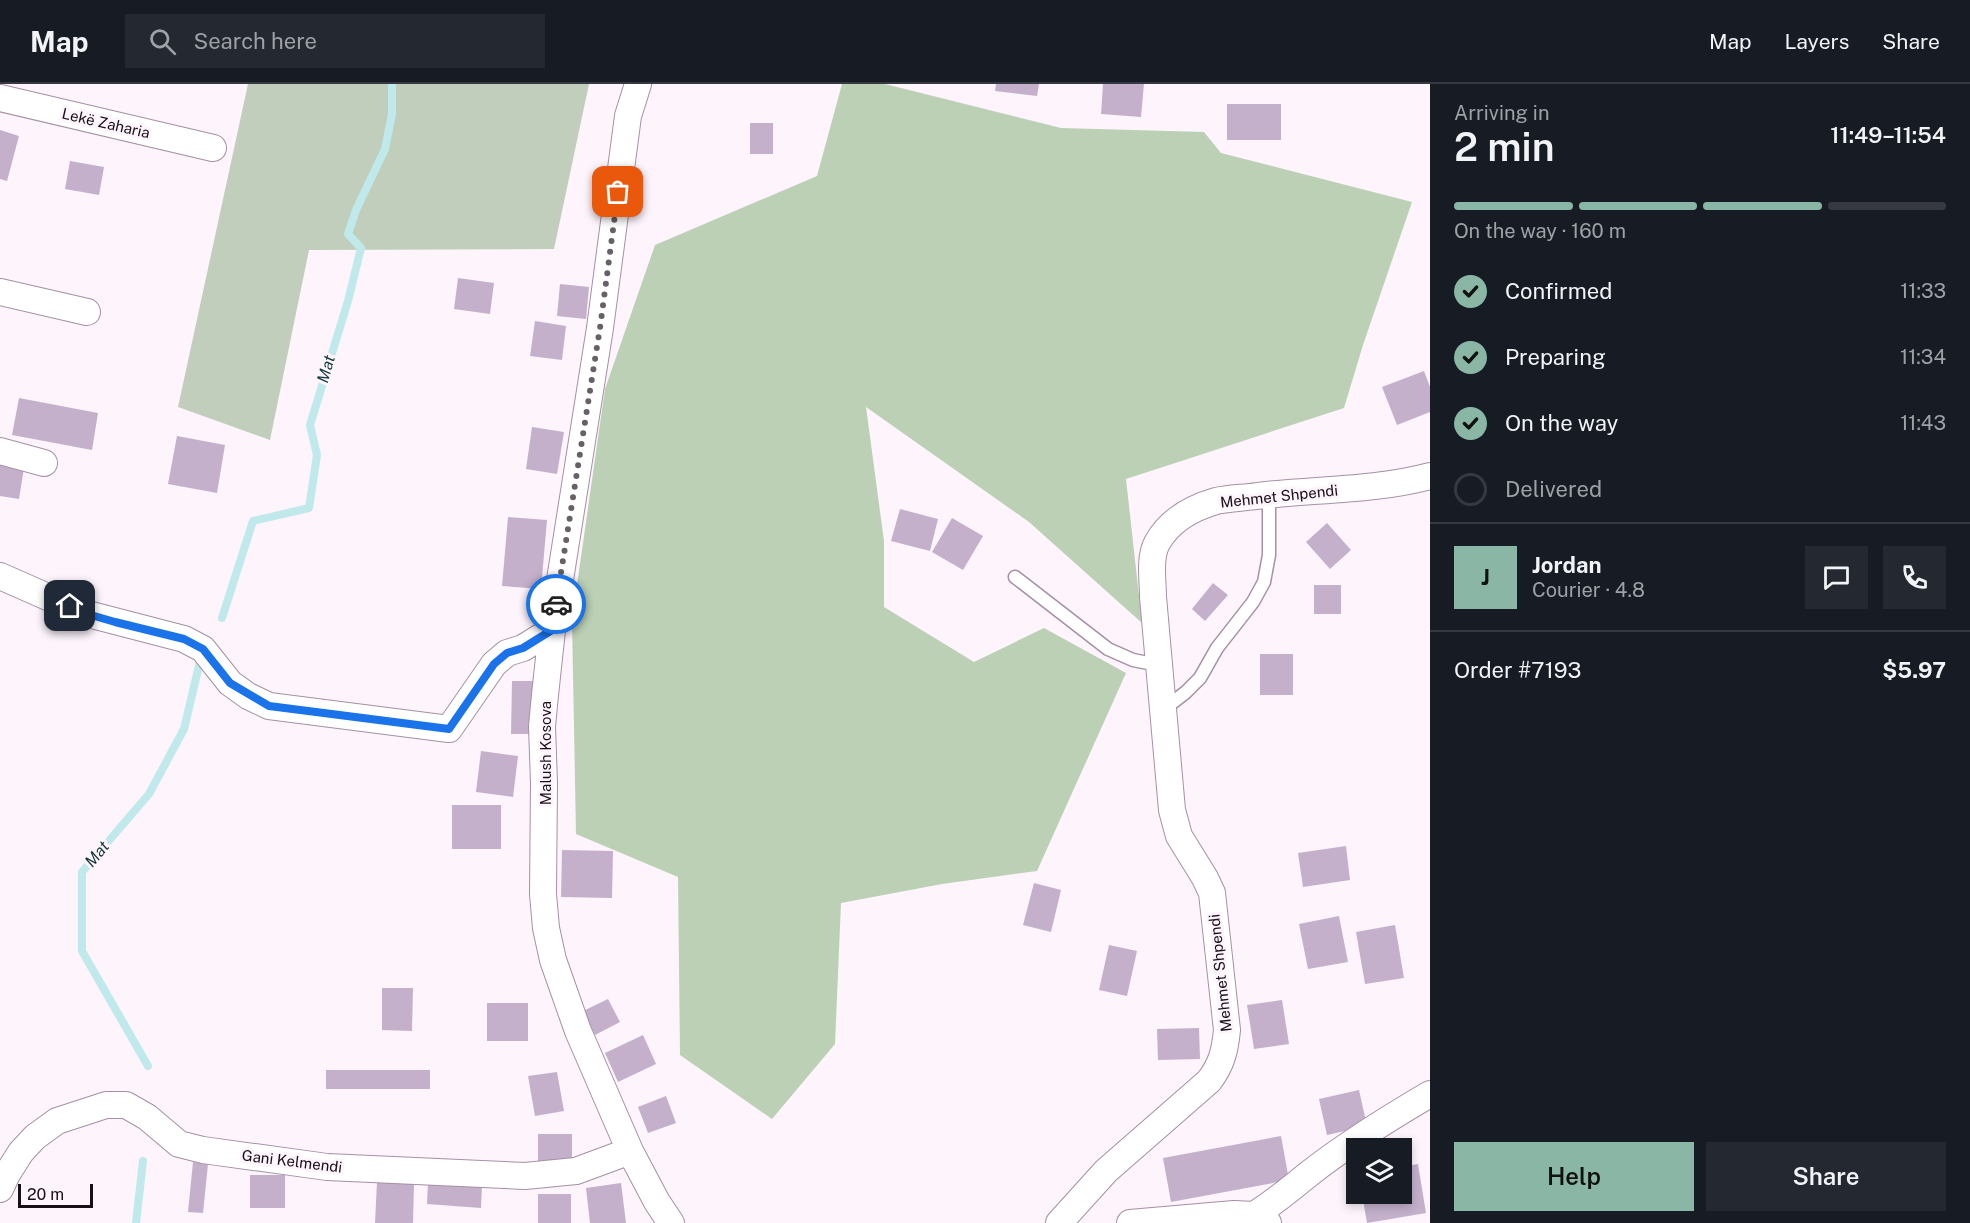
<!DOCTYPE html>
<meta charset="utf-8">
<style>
body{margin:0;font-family:"Public Sans",sans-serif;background:#242831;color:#f1f3f6;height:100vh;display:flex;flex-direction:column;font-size:22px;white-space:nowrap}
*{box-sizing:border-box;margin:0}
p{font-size:20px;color:#9ea1a6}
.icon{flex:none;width:33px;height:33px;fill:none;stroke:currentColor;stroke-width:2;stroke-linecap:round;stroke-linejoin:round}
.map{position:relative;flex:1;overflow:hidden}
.drawer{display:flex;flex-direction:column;background:#171b24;width:540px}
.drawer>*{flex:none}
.controls{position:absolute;left:1346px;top:1054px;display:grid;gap:12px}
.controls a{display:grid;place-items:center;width:66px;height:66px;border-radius:0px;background:#171b24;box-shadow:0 3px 9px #0003;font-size:30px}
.scale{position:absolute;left:18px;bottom:15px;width:75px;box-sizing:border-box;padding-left:6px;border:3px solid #171017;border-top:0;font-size:16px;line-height:21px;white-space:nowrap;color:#171017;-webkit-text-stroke:4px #fdf4fc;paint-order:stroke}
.pin{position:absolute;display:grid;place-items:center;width:51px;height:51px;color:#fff;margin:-26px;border-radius:12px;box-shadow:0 3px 9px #0006}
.courier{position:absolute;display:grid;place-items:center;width:60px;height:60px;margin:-30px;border:4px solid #1a73e8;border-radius:50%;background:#fff;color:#222;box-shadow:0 2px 8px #0007}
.head em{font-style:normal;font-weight:600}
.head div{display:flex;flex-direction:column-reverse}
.head{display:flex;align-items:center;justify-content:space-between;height:102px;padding:0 24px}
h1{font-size:39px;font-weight:600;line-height:45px}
.bar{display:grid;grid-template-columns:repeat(4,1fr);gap:9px 6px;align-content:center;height:72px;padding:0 24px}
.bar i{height:8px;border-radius:4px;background:#363941}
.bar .on{background:#8ab7a5}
.bar p{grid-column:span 4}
.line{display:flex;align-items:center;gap:15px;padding:0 24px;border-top:2px solid #363941}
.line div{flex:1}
.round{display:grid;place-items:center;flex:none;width:63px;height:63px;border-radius:0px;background:#242831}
ol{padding:0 24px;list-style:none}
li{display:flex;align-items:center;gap:18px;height:66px}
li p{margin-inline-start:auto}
li .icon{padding:6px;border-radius:50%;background:#8ab7a5;color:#111;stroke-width:4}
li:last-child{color:#9ea1a6}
li i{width:33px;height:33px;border:3px solid #363941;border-radius:50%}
.action{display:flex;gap:12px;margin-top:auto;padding:12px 24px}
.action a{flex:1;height:69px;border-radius:0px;background:#8ab7a5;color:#111;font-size:24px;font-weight:600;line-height:69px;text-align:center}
.action a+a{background:#242831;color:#f1f3f6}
header{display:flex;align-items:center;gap:36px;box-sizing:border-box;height:84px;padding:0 30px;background:#171b24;border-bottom:2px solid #363941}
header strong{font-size:28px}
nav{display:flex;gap:33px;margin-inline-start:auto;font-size:21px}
.search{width:420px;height:54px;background:#242831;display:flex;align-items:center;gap:15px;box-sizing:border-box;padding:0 21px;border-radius:0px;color:#9ea1a6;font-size:22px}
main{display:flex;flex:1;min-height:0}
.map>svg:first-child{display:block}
.green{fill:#c0cebb}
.forest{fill:#bcd0b5}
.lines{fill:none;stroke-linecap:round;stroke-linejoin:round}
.stream{stroke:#bfe9eb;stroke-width:8}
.building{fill:#c4b0cb}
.service-casing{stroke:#a590a4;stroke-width:15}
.minor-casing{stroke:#a590a4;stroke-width:28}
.service{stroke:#fff;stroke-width:12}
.minor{stroke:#fff;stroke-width:26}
.done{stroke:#686067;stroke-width:6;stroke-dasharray:0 10.8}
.route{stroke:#1a73e8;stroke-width:8}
.labels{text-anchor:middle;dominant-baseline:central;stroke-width:6;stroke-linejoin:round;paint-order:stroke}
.street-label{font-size:15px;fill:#171017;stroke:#fdf4fc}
.water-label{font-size:16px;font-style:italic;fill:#123a3c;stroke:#fdf4fc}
</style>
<header>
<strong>Map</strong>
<div class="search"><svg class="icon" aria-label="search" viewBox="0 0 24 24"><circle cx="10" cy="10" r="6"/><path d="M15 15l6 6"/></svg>Search here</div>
<nav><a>Map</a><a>Layers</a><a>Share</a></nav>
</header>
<main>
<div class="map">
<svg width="1430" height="1139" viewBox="0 0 1430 1139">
<rect width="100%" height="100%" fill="#fdf4fc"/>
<path class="green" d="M 248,0 L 589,0 L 554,165 L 309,166 L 270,356 L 178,323 Z"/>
<path class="forest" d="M 842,0 L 885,0 L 1061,44 L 1204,48 L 1221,69 L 1412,118 L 1363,261 L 1344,324 L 1126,395 L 1142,539 L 1029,438 L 866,323 L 884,457 L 884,523 L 974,578 L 1044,544 L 1126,589 L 1037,787 L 942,800 L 841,819 L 835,960 L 772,1035 L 680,971 L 678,793 L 576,750 L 572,536 L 605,305 L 655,161 L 817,92 Z"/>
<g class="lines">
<path class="stream" d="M 222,534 L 253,437 L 309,424 L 317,371 L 310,341 L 348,217 L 361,164 L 348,150 L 356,126 L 385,65 L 392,30 L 392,0
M 148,982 L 82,867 L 82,788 L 149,710 L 184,645 L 201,573
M 136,1139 L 143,1077"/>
</g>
<path class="building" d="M 996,0 L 1039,0 L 1037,12 L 995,7 Z
M 1103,0 L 1144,0 L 1141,33 L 1101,30 Z
M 1227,20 L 1281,20 L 1281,56 L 1227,56 Z
M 750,39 L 773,39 L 773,70 L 750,70 Z
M 0,46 L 19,52 L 7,97 L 0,95 Z
M 70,77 L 104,83 L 99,111 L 65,105 Z
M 458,194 L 494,199 L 490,230 L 454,225 Z
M 560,200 L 589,203 L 586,235 L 557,232 Z
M 535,237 L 566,242 L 562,276 L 530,272 Z
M 1424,287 L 1430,303 L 1430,328 L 1397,341 L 1382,303 Z
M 19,314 L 98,329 L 92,366 L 12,351 Z
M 532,343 L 564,348 L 557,390 L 526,385 Z
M 177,352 L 225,361 L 217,409 L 168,400 Z
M 0,368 L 26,372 L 19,415 L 0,412 Z
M 900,425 L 938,435 L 930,467 L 891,457 Z
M 508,433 L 547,436 L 541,505 L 502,502 Z
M 952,434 L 983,452 L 963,486 L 932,468 Z
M 1327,439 L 1351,466 L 1330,485 L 1306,458 Z
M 1213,499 L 1228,511 L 1205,537 L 1192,525 Z
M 1314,501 L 1341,501 L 1341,530 L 1314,530 Z
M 1260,570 L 1293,570 L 1293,611 L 1260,611 Z
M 512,597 L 539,597 L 538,650 L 511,650 Z
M 481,667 L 518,672 L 513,713 L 476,708 Z
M 452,721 L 501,721 L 501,765 L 452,765 Z
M 1346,762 L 1350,796 L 1303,803 L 1298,769 Z
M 562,766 L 613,767 L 612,814 L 561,813 Z
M 1034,799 L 1061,806 L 1051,848 L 1023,841 Z
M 1339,832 L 1348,878 L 1308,885 L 1299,840 Z
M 1395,841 L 1404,894 L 1365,900 L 1356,848 Z
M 1109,861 L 1137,867 L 1127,912 L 1099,906 Z
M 382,904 L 413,904 L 412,947 L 382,946 Z
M 608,915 L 620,938 L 595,951 L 583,927 Z
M 1282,916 L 1289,960 L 1254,965 L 1247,921 Z
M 487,919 L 528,919 L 528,957 L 487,957 Z
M 1199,944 L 1200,975 L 1158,976 L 1157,945 Z
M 643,951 L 656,980 L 618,998 L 605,969 Z
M 326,986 L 430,986 L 430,1005 L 326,1005 Z
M 557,988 L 564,1027 L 535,1032 L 528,992 Z
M 1359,1006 L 1367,1042 L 1327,1051 L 1319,1015 Z
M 666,1012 L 676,1039 L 648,1049 L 638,1023 Z
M 538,1050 L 572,1050 L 572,1082 L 538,1082 Z
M 1281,1052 L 1289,1096 L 1171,1118 L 1163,1074 Z
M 193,1078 L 208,1080 L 203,1129 L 188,1128 Z
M 1418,1080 L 1426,1129 L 1367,1139 L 1362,1110 L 1401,1110 L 1401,1083 Z
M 250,1091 L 285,1091 L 285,1124 L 250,1124 Z
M 377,1098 L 414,1100 L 413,1139 L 375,1139 Z
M 428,1098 L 482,1102 L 481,1124 L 427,1120 Z
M 621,1099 L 626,1139 L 590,1139 L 586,1104 Z
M 538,1110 L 571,1110 L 571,1139 L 538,1139 Z"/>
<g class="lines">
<defs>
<path id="service" d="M 1015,493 L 1108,565 L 1133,576 L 1158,581
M 1163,626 L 1186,608 L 1200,594 L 1217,564 L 1253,518 L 1264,498 L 1269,471 L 1269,411"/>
<path id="minor" d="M 638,0 L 628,32 L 600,244 L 552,546 L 545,611 L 542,642 L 544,699 L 543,810 L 546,844 L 553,876 L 578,947 L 630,1067 L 657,1118 L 671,1139
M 0,14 L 213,64
M 0,208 L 87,228
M 0,367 L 44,379
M 0,492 L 84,529 L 184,555 L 203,565 L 230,599 L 248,612 L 269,622 L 449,645 L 494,580 L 507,569 L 523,564 L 552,546
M 0,1105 L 7,1090 L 21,1068 L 35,1053 L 57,1037 L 106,1021 L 126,1021 L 147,1033 L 179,1060 L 203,1066 L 327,1083 L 525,1092 L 576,1087 L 630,1067
M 1254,1131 C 1274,1119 1291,1104 1310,1089 C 1347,1060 1389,1034 1430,1010
M 1059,1139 L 1106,1087 L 1209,997 C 1222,980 1225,966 1227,946 L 1212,809 L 1205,794 L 1179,752 L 1172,726 L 1153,513 C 1153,497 1149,474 1157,459 C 1169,437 1192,424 1216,417 C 1228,414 1243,414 1257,412 C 1314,405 1374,407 1430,392
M 1130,1139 L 1234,1130 L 1254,1131 L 1268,1139"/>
</defs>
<use href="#service" class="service-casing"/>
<use href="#minor" class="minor-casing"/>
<use href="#service" class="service"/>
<use href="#minor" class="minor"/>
</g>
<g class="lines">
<path class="done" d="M 556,520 L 600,244 L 618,108"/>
<path class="route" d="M 70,522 L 84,529 L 115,538 L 184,555 L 203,565 L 230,599 L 269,622 L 449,645 L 494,580 L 507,569 L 523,564 L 552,546 L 556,520"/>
</g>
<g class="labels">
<g class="street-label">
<text transform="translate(106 39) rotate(13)">Lekë Zaharia</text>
<text transform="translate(1279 412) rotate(-6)">Mehmet Shpendi</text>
<text transform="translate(545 669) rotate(-90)">Malush Kosova</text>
<text transform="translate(1220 889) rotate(-96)">Mehmet Shpendi</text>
<text transform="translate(292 1077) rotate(7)">Gani Kelmendi</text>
</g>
<g class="water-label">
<text transform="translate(326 285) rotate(-74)">Mat</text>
<text transform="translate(97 770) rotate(-50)">Mat</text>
</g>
</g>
</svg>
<div class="controls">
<a><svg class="icon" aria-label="layers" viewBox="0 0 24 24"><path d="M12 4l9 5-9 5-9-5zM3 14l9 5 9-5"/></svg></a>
</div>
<div class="scale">20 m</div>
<div class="pin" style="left:618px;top:108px;background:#ea580c"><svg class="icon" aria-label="bag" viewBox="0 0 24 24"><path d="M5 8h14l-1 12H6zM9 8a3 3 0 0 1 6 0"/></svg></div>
<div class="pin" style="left:70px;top:522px;background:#1f2937"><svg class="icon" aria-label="home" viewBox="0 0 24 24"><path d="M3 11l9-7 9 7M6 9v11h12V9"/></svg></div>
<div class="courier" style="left:556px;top:520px"><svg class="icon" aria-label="car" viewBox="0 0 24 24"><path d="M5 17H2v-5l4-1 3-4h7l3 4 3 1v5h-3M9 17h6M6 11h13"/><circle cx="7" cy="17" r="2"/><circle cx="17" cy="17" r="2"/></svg></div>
</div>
<section class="drawer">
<div class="head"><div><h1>2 min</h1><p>Arriving in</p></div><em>11:49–11:54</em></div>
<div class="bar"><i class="on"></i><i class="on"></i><i class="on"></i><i></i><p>On the way · 160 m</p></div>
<ol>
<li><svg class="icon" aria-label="check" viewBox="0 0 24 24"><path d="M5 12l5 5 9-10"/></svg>Confirmed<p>11:33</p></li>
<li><svg class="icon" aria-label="check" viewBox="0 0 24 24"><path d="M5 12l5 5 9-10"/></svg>Preparing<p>11:34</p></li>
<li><svg class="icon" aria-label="check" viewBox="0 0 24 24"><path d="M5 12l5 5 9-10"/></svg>On the way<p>11:43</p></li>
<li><i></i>Delivered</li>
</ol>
<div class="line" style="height:108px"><b class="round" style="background:#8ab7a5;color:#111">J</b><div><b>Jordan</b><p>Courier · 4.8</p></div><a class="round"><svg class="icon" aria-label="chat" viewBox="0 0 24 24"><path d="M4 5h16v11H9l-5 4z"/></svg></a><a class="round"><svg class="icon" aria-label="phone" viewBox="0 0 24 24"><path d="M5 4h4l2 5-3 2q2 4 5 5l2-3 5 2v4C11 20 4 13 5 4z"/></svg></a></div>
<div class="line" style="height:78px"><div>Order #7193</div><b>$5.97</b></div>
<div class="action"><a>Help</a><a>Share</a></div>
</section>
</main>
